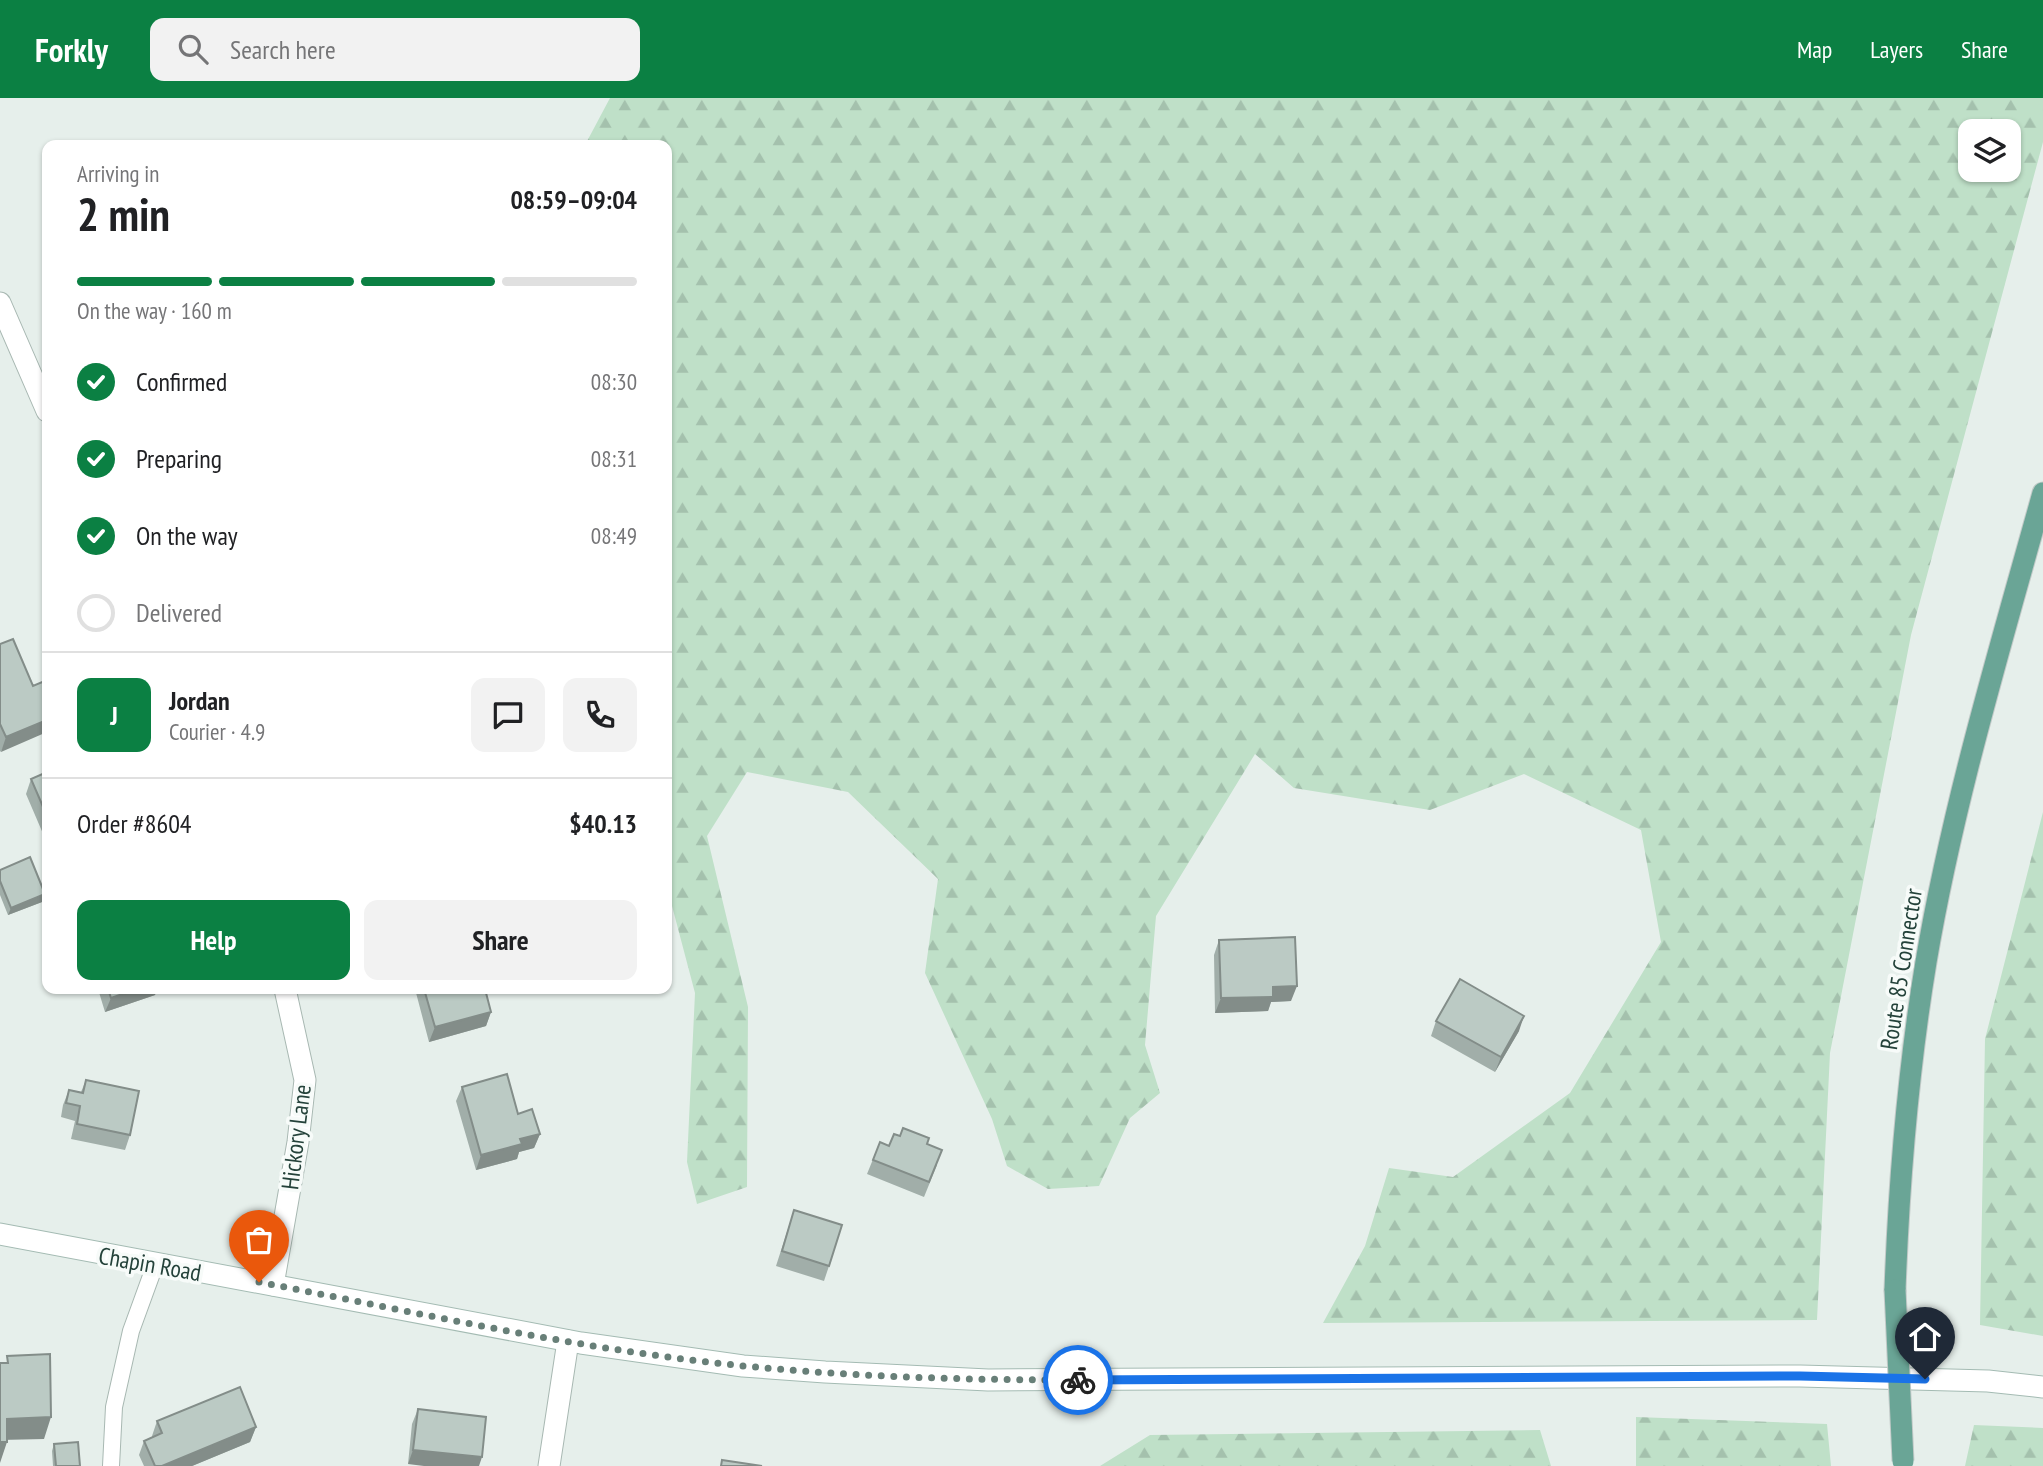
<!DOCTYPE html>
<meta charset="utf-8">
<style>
body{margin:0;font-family:"PT Sans Narrow",sans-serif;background:#f2f2f2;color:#202124;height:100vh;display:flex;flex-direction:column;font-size:26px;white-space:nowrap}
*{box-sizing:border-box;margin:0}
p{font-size:23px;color:#757577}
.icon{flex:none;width:38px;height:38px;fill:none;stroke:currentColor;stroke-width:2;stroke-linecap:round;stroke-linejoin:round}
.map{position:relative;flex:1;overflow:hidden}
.side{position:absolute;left:42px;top:42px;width:630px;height:854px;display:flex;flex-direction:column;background:#fff;border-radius:14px;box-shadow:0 2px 5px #0004}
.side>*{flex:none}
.controls{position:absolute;left:1958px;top:21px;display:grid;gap:14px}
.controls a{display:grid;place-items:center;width:63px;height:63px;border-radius:14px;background:#fff;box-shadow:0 2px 5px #0004;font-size:35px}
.pin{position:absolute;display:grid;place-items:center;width:60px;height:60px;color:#fff;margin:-72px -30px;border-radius:50% 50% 50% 0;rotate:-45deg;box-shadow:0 0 7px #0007}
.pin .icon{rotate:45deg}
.courier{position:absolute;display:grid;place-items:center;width:70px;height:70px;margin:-35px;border:5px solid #1a73e8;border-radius:50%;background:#fff;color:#222;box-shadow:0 2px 9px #0007}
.summary em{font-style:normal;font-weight:800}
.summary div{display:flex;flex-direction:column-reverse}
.summary{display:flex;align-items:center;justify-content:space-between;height:119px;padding:0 35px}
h1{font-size:46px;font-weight:800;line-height:52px}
.bar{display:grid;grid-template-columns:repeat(4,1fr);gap:10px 7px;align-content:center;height:84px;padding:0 35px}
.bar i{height:9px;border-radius:5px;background:#e0e0e0}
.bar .active{background:#0b8043}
.bar p{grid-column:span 4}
.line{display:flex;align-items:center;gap:18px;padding:0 35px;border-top:2px solid #e0e0e0}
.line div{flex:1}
.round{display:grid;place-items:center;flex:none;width:74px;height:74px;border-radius:14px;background:#f2f2f2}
ol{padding:0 35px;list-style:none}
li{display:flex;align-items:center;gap:21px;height:77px}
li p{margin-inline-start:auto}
li .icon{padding:7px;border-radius:50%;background:#0b8043;color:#fff;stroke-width:4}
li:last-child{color:#757577}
li i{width:38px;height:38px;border:4px solid #e0e0e0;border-radius:50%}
.primary-button{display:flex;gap:14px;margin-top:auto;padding:14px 35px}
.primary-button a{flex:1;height:80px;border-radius:14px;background:#0b8043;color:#fff;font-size:28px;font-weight:800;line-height:80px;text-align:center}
.primary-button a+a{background:#f2f2f2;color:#202124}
header{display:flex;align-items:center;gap:42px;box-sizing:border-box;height:98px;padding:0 35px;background:#0b8043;color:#fff}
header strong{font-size:33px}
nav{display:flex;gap:38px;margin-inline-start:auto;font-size:24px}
.search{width:490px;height:63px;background:#f2f2f2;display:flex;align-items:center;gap:18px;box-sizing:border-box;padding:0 24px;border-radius:14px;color:#757577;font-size:26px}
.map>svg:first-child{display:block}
.forest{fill:url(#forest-firs);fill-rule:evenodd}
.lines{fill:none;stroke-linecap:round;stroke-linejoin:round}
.lane-casing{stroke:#a8b8b2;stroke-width:18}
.street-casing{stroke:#a8b8b2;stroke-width:23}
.secondary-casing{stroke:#a4bbb3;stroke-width:23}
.primary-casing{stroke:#c2cac8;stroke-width:23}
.lane{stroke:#fff;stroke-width:16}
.street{stroke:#fff;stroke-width:21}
.secondary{stroke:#fff;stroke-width:21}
.primary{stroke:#6aa596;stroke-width:21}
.primary-bridge-casing{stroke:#c2cac8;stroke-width:23;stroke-linecap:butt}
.primary-bridge{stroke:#6aa596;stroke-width:21}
.wall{fill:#a1aea9}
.shaded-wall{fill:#838d89}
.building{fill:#bbcac4;stroke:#838d89;stroke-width:2}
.done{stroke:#687f78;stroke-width:7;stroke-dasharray:0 12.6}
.route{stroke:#1a73e8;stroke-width:9}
.labels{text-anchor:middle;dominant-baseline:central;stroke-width:7;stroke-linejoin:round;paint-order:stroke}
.street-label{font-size:24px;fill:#24423a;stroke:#f7fbf9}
</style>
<header>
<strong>Forkly</strong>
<div class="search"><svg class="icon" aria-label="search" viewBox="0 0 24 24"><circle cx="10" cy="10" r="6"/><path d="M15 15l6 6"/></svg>Search here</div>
<nav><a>Map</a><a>Layers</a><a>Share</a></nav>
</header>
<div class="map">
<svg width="2043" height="1368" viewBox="0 0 2043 1368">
<defs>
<pattern id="forest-firs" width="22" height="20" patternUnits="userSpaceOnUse" patternTransform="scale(1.75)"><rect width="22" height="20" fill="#bfe0c8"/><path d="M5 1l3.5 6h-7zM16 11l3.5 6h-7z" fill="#a4c1ad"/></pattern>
</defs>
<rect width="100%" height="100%" fill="#e6efeb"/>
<path class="forest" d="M 610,0 L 2043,0 L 2043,44 L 1911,537 L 1830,955 L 1817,1222 L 1323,1225 L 1365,1148 L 1389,1070 L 1453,1079 L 1570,995 L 1661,844 L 1641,732 L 1524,676 L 1430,712 L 1294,690 L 1255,656 L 1156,818 L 1145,947 L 1160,995 L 1130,1020 L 1099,1088 L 1048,1091 L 1007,1068 L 992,1021 L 925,875 L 938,781 L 848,694 L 747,674 L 707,738 L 748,909 L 747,1089 L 697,1106 L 687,1064 L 695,895 L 667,789 L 667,47 L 585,47 ZM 1970,33 L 2009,33 L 2009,72 L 1970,72 Z
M 2043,714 L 2043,1238 L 1980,1227 L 1985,941 Z
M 1636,1319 L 1827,1326 L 1831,1368 L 1636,1368 Z
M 1974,1327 L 2043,1330 L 2043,1368 L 1965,1368 Z
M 1540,1332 L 1551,1368 L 1100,1368 L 1150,1337 Z"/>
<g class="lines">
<defs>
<path id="lane" d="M 111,1368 L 114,1309 L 131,1233 L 155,1167"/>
<path id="street" d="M 0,205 L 47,313
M 273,1187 L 298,1044 L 305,982 L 285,891
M 549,1368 L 568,1243"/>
<path id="secondary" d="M 0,1136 L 581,1245 L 743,1268 L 825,1274 L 988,1282 L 1800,1278 L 1988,1283 L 2043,1289"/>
<path id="primary" d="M 1895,1192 C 1899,1082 1908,973 1926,864 C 1953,705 2000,550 2043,395"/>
</defs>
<use href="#lane" class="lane-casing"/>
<use href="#street" class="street-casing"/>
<use href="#secondary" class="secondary-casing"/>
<use href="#primary" class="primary-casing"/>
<use href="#lane" class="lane"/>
<use href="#street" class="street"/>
<use href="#secondary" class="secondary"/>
<use href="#primary" class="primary"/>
<defs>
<path id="primary-bridge" d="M 1895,1192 L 1903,1363"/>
</defs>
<use href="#primary-bridge" class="primary-bridge-casing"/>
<use href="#primary-bridge" class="primary-bridge"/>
</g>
<path class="wall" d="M 0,546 L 33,588 L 1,654 L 0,653 Z
M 47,674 L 47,745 L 26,696 L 31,681 Z
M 0,772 L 45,796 L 42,804 L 8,817 L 0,797 Z
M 1219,842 L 1291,903 L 1271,904 L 1268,913 L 1215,915 L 1214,857 Z
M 98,891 L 157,891 L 155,897 L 105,914 Z
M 415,891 L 485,891 L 491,914 L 486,928 L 429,944 Z
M 1436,923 L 1519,933 L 1495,974 L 1431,938 Z
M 86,982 L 130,1037 L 125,1052 L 71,1041 L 75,1023 L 61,1019 L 63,1007 L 69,992 L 81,994 Z
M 462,989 L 518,1016 L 540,1036 L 534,1050 L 519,1054 L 517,1061 L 476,1072 L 456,1003 Z
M 900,1038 L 927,1046 L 937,1067 L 924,1099 L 867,1076 L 880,1044 L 889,1048 Z
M 794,1112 L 829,1168 L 824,1183 L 776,1168 Z
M 418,1311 L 486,1319 L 408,1366 L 412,1326 Z
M 157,1323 L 256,1329 L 250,1344 L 192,1368 L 144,1368 L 139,1357 L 144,1343 L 152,1339 L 152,1338 Z
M 54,1346 L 80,1368 L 53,1368 L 52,1353 Z"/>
<path class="shaded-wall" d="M 47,622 L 47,634 L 1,654 L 6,639 Z
M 45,796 L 42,804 L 8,817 L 11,810 Z
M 1297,888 L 1291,903 L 1271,904 L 1268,913 L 1215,915 L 1221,900 L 1273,889 Z
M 137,891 L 157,891 L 155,897 L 105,914 L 111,900 Z
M 491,914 L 486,928 L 429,944 L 435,929 Z
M 1524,918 L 1519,933 L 1495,974 L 1501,959 Z
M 540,1036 L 534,1050 L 519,1054 L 517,1061 L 476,1072 L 481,1057 L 520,1041 Z
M 51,1319 L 44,1341 L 0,1342 L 7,1321 Z
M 256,1329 L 250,1344 L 192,1368 L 162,1368 Z
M 0,1344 L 7,1344 L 0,1365 Z
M 413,1352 L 482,1359 L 479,1368 L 424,1368 L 408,1366 Z"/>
<path class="building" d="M 13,541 L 33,588 L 47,582 L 47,622 L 6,639 L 0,626 L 0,546 Z
M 47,674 L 47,718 L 31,681 Z
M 30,759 L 45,796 L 11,810 L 0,783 L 0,772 Z
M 1295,839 L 1297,888 L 1273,889 L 1273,899 L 1221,900 L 1219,842 Z
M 1460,881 L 1524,918 L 1501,959 L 1436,923 Z
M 108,891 L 137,891 L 111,900 Z
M 424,891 L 485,891 L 491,914 L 435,929 Z
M 507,976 L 518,1016 L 532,1011 L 540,1036 L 520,1041 L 522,1046 L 481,1057 L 462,989 Z
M 86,982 L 139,993 L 130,1037 L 77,1026 L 80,1008 L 66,1005 L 69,992 L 83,995 Z
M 903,1030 L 929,1040 L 927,1046 L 942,1052 L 929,1084 L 873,1062 L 880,1044 L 889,1048 L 894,1036 L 900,1038 Z
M 794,1112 L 842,1127 L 829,1168 L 782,1153 Z
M 50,1256 L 51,1319 L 7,1321 L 7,1344 L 0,1344 L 0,1265 L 8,1265 L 7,1258 Z
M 240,1289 L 256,1329 L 162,1368 L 155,1368 L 144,1343 L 162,1335 L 157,1323 Z
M 418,1311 L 486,1319 L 482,1359 L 413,1352 Z
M 78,1344 L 80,1368 L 56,1368 L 54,1346 Z
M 722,1362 L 762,1368 L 721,1368 Z"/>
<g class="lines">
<path class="done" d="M 259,1184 C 420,1215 581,1252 744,1268 C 855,1279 966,1282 1078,1282"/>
<path class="route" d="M 1078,1282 L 1800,1278 L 1925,1281"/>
</g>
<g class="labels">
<g class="street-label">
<text transform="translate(1901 871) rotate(-81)">Route 85 Connector</text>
<text transform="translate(296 1039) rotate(-83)">Hickory Lane</text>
<text transform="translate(150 1166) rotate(10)">Chapin Road</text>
</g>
</g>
</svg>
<div class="controls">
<a><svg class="icon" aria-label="layers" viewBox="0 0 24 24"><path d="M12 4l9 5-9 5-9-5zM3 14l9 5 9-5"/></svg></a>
</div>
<div class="pin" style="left:259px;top:1184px;background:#ea580c"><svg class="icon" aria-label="bag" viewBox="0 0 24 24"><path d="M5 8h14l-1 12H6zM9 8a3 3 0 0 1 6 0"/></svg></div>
<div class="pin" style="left:1925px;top:1281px;background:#1f2937"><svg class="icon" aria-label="home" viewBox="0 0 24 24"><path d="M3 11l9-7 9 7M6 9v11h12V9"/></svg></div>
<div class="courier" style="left:1078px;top:1282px"><svg class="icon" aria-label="bike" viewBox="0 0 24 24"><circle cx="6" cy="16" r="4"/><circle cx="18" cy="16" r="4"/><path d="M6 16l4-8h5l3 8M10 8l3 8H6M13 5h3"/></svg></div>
<section class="side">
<div class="summary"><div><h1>2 min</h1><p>Arriving in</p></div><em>08:59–09:04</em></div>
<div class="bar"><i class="active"></i><i class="active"></i><i class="active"></i><i></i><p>On the way · 160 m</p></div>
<ol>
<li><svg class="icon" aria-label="check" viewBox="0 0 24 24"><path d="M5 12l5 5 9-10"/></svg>Confirmed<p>08:30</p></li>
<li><svg class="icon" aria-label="check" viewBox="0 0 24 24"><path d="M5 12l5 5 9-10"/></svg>Preparing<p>08:31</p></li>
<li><svg class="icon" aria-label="check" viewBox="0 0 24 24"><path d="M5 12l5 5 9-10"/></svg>On the way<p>08:49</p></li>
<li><i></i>Delivered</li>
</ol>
<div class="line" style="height:126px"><b class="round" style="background:#0b8043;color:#fff">J</b><div><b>Jordan</b><p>Courier · 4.9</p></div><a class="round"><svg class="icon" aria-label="chat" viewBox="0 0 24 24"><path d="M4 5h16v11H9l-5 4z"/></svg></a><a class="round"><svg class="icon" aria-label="phone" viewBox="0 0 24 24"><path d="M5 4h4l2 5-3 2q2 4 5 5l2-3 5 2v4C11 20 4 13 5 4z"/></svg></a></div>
<div class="line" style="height:91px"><div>Order #8604</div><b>$40.13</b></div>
<div class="primary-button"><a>Help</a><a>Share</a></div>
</section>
</div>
